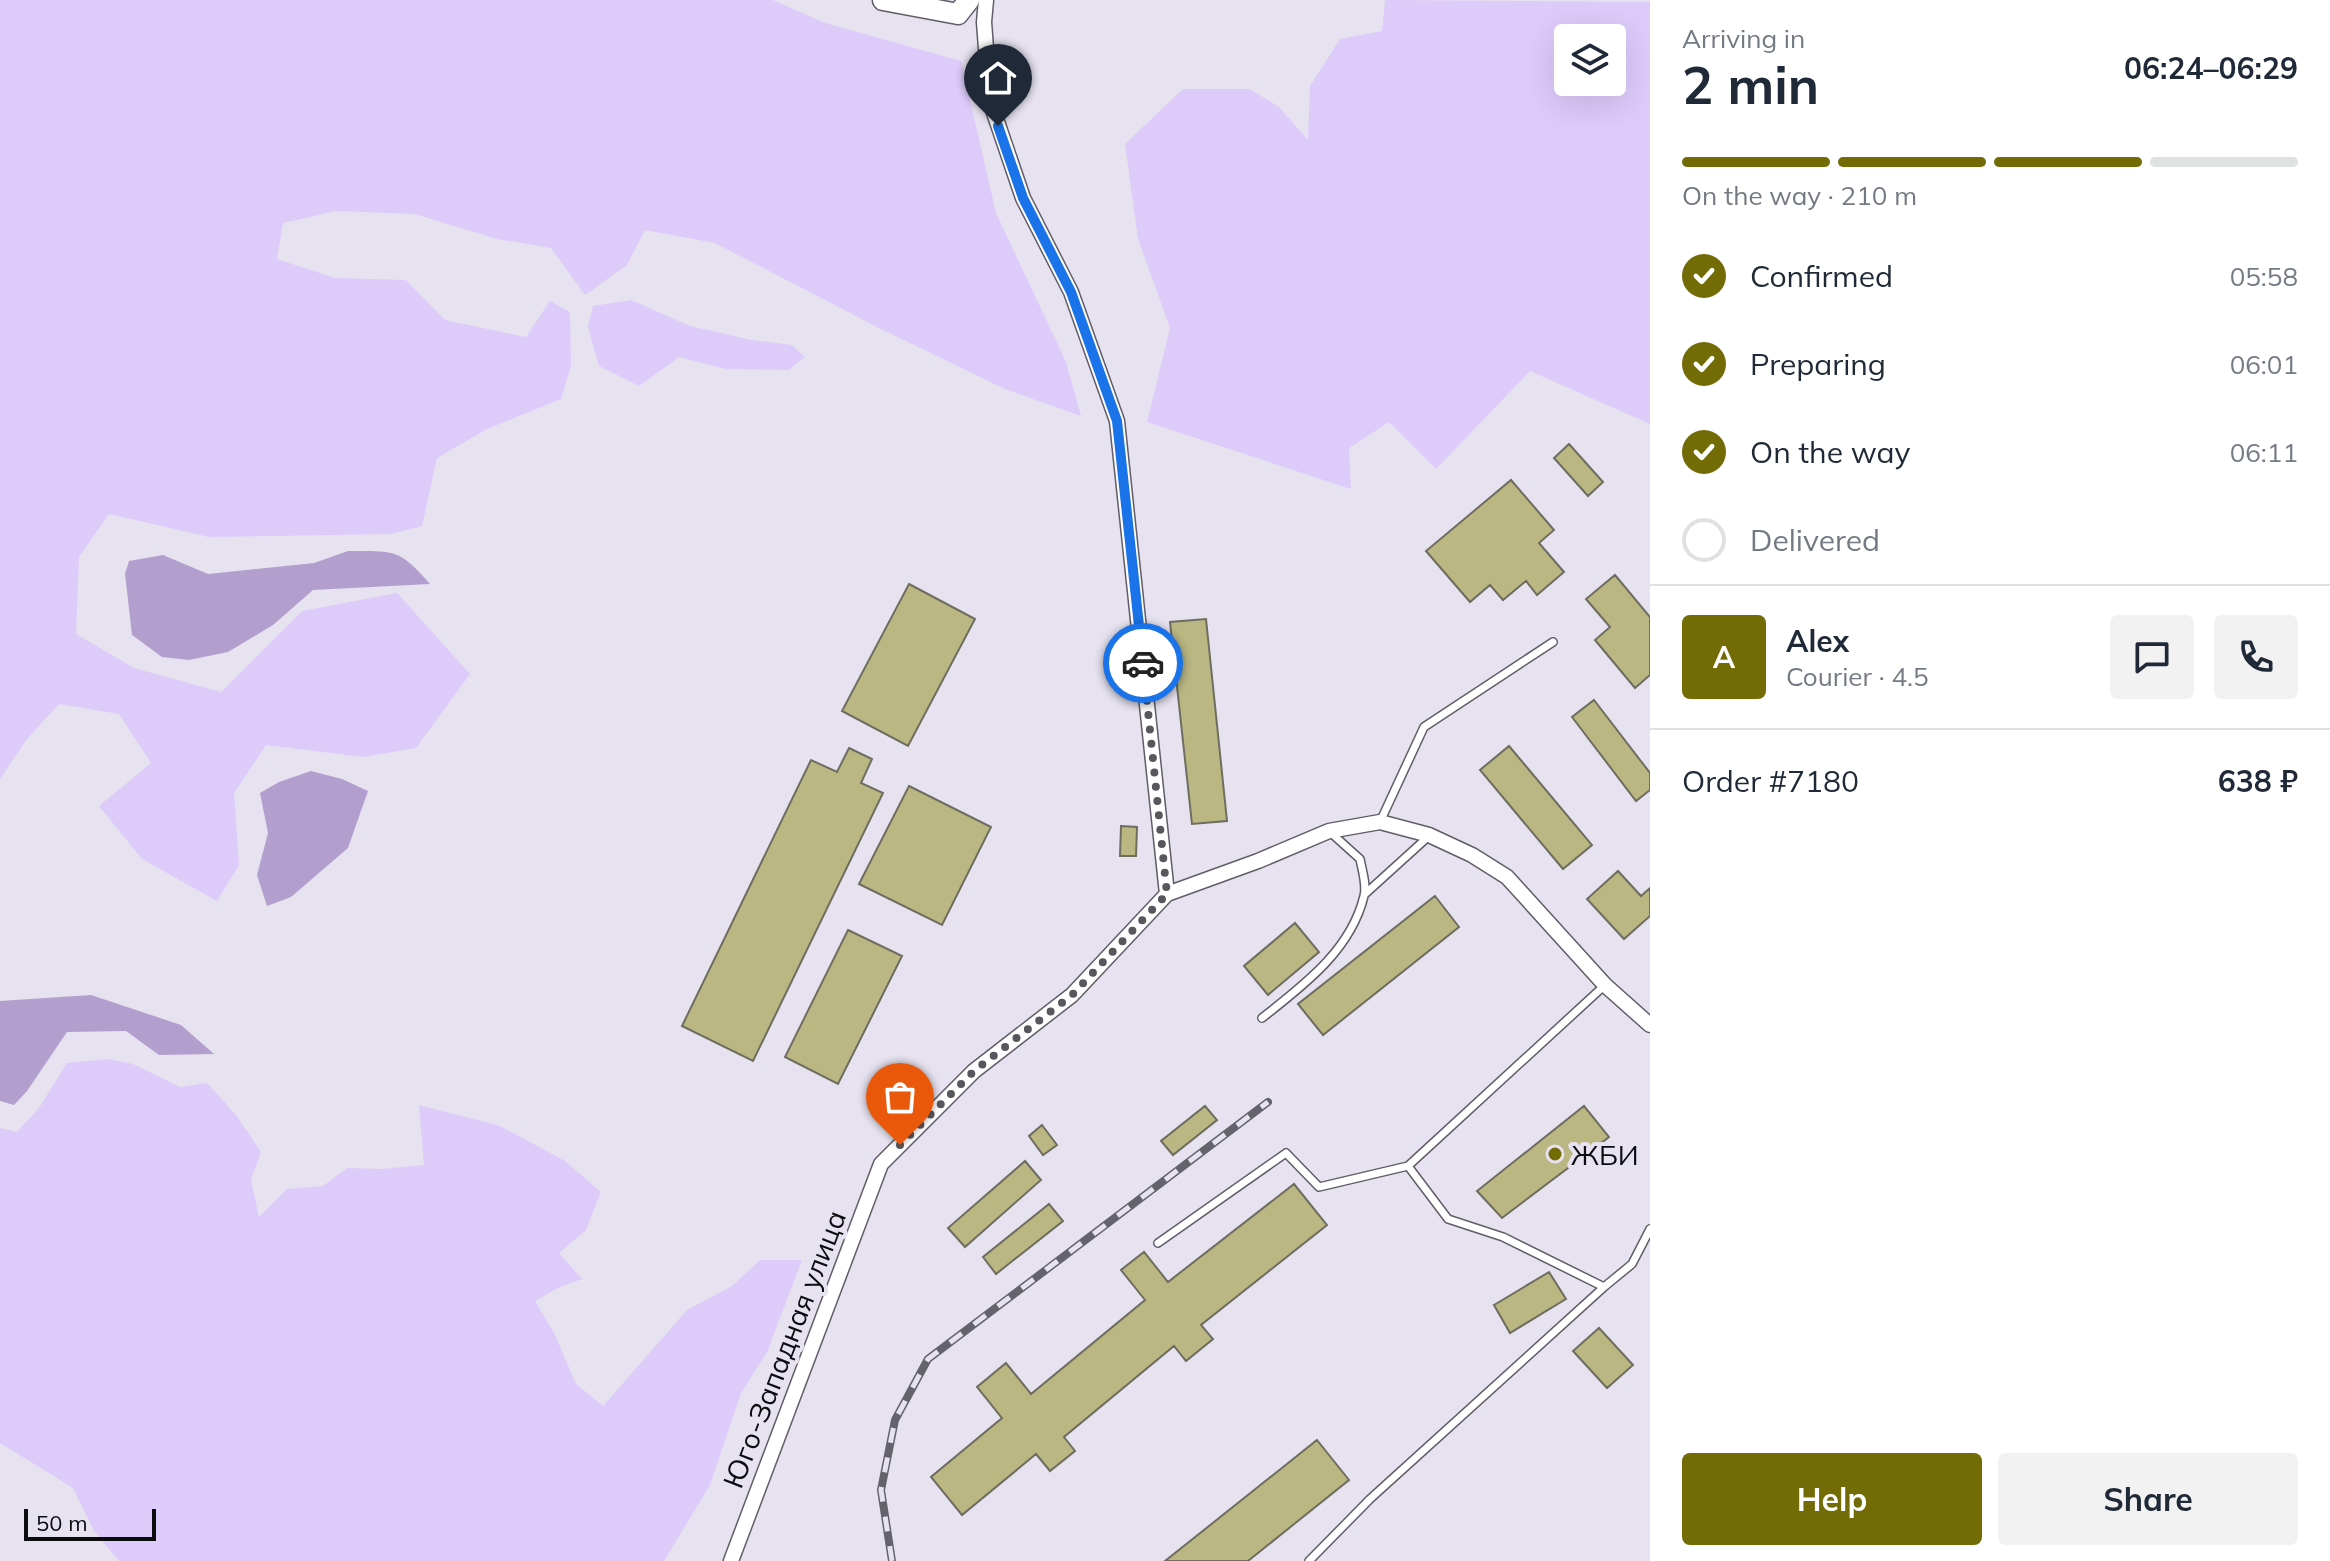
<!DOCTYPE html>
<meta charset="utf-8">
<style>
body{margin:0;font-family:Mulish,sans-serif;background:#f2f2f3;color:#1f2937;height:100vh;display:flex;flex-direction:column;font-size:30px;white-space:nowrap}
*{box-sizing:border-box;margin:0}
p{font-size:26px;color:#747a83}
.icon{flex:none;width:44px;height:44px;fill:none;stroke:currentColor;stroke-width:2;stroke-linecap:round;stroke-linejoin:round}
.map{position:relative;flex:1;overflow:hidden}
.side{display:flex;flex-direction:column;background:#fff;width:680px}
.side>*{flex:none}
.controls{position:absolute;left:1554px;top:24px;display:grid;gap:16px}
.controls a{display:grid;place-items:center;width:72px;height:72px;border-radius:8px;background:#fff;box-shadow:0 8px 32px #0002;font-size:40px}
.scale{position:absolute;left:24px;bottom:20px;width:132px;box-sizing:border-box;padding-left:8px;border:4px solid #0c0b0f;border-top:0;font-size:22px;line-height:28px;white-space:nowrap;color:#0c0b0f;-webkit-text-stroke:6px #e7e2f0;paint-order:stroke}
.pin{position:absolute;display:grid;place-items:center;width:68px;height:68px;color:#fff;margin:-82px -34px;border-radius:50% 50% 50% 0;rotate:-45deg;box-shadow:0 0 8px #0007}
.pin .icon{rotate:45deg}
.courier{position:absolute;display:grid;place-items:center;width:80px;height:80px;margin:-40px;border:6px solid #1a73e8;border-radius:50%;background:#fff;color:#222;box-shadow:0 2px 10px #0007}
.head em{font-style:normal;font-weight:700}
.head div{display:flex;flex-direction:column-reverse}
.head{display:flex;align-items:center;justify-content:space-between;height:136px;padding:0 32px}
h1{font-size:52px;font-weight:700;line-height:60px}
.bar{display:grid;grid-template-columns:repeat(4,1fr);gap:12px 8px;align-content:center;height:96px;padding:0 32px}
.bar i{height:10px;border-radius:6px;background:#e0e1e3}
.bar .selected{background:#736b05}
.bar p{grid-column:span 4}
.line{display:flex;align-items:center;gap:20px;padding:0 32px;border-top:2px solid #e0e1e3}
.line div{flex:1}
.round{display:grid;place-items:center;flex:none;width:84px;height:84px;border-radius:8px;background:#f2f2f3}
ol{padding:0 32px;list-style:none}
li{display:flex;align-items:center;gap:24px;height:88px}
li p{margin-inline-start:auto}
li .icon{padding:8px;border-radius:50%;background:#736b05;color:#fff;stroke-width:4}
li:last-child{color:#747a83}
li i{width:44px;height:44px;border:4px solid #e0e1e3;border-radius:50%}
.action{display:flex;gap:16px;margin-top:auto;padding:16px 32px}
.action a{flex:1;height:92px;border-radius:8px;background:#736b05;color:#fff;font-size:32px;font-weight:700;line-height:92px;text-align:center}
.action a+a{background:#f2f2f3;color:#1f2937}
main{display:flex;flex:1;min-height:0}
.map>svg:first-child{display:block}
.green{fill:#ddcbfa;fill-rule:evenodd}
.water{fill:#b29fce}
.building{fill:#bbb783;stroke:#6e6d60;stroke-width:2}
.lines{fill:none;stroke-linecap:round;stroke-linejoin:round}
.lane-casing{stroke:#615c68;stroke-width:10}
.street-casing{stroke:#615c68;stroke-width:17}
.secondary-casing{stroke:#615c68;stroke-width:23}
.lane{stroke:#fff;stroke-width:7}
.street{stroke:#fff;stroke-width:14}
.secondary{stroke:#fff;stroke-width:20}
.rail-casing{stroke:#64626a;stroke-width:8}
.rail{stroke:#e7e2f0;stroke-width:5;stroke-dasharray:15;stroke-linecap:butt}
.done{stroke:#59565e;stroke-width:8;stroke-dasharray:0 14.4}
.route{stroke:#1a73e8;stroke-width:10}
.poi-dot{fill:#736b05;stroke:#e7e2f0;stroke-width:3}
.labels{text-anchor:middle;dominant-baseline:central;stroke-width:8;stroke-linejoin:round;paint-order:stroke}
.poi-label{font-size:28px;fill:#0c0b0f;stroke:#e7e2f0;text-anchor:start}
.street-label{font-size:28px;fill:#0c0b0f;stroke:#e7e2f0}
</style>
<main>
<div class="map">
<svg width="1650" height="1561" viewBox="0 0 1650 1561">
<rect width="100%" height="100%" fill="#e7e2f0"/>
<path class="green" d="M 0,0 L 773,0 L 825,23 L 961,61 L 996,213 L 1066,362 L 1081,416 L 1005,389 L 877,327 L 715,243 L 645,230 L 627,265 L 585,295 L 551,248 L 497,239 L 415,214 L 336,211 L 283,223 L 277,259 L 335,278 L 406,280 L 445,320 L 526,337 L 550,301 L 570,312 L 571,366 L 561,399 L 487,429 L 437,458 L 422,526 L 391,534 L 209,537 L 109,514 L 79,557 L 76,634 L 134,668 L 221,692 L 302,611 L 397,593 L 470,674 L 416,748 L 363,757 L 266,745 L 234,793 L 239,865 L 217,901 L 142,859 L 99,806 L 151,763 L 119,714 L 59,704 L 27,739 L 0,779 Z
M 1385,0 L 1650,2 L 1650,424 L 1530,371 L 1436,469 L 1389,422 L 1349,448 L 1351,489 L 1147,422 L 1170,328 L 1138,239 L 1125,144 L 1183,89 L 1250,89 L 1279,107 L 1308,140 L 1310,86 L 1340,39 L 1382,31 ZM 1612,38 L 1612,82 L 1568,82 L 1568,38 Z
M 631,300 L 690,326 L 752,340 L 792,345 L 805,357 L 788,370 L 726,369 L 679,357 L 639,386 L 599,366 L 588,327 L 593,306 Z
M 108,1059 L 133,1064 L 180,1087 L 207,1083 L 236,1115 L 261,1152 L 251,1180 L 259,1217 L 287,1189 L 323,1186 L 347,1168 L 382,1169 L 424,1165 L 419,1105 L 500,1126 L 565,1161 L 601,1192 L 586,1230 L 559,1253 L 582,1279 L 560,1287 L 535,1301 L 555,1335 L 576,1384 L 603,1406 L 687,1310 L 732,1286 L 760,1260 L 802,1260 L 767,1352 L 741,1393 L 710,1485 L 664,1561 L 119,1561 L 94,1531 L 73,1488 L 0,1443 L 0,1128 L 17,1132 L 39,1108 L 67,1063 Z"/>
<path class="water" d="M 348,551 C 394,551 399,548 430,584 L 313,590 L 273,625 L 228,652 L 189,660 L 162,657 L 132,635 L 125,574 L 129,561 L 163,555 L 208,574 L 314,563 Z
M 311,771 L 342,779 L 368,791 L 348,848 L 291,897 L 267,906 L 257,875 L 268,833 L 260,793 L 279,782 Z
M 91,995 L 181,1025 L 214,1054 L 159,1055 L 126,1031 L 67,1032 L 27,1091 L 14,1105 L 0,1101 L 0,1001 Z"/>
<path class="building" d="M 1569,444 L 1603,482 L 1588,496 L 1554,458 Z
M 1511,480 L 1554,530 L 1539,543 L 1564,572 L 1537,595 L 1526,581 L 1503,600 L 1490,585 L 1470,602 L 1426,551 Z
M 1615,575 L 1650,617 L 1650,675 L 1635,688 L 1595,640 L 1610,627 L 1586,599 Z
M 909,584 L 975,619 L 908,746 L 842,711 Z
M 1206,619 L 1227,821 L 1192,824 L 1170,622 Z
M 1594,700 L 1650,773 L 1650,790 L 1636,801 L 1572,717 Z
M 1509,746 L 1592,845 L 1563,869 L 1480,770 Z
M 849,748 L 872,759 L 861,783 L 883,793 L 753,1061 L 682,1026 L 811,760 L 837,772 Z
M 909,786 L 991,827 L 942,925 L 859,884 Z
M 1121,826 L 1137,827 L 1136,856 L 1120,856 Z
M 1618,871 L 1641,896 L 1650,888 L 1650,916 L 1624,939 L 1587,899 Z
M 1435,896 L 1459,927 L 1323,1035 L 1298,1004 Z
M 1295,923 L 1319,952 L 1268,995 L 1244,966 Z
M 848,930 L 902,956 L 838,1084 L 785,1057 Z
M 1205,1106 L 1217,1120 L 1173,1155 L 1161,1141 Z
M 1584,1106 L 1609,1137 L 1502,1218 L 1477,1191 Z
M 1042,1125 L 1057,1145 L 1043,1155 L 1029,1136 Z
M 1025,1161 L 1041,1180 L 965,1247 L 948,1228 Z
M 1294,1184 L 1327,1225 L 1201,1325 L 1213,1339 L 1186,1361 L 1174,1346 L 1064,1437 L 1075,1451 L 1050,1471 L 1036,1454 L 962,1515 L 931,1477 L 1002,1418 L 977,1387 L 1006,1363 L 1031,1394 L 1145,1300 L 1121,1270 L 1144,1252 L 1168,1282 Z
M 1049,1204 L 1063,1221 L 996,1274 L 983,1257 Z
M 1549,1272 L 1566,1299 L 1510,1333 L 1494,1305 Z
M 1599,1328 L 1633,1365 L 1607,1388 L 1573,1351 Z
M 1317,1440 L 1349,1480 L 1248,1561 L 1165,1561 Z"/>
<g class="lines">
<defs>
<path id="lane" d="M 1380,822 L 1424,727 L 1553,642
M 1365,894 L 1429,836
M 1262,1018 C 1304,985 1351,950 1364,896 C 1367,885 1362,870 1360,859 L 1330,832
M 1408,1166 L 1448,1219 L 1503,1237 L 1604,1287 L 1632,1264 L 1650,1229
M 1158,1243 L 1286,1153 L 1319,1187 L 1408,1166 L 1605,985
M 1309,1561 L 1370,1499 L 1604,1287"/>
<path id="street" d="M 1167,894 L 1258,861 L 1329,831 L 1380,822 L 1429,835 L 1472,855 L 1507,877 L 1605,985 L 1650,1025
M 731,1561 L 881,1164 L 974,1071 L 1072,995 L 1167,894 L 1117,421 L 1071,292 L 1023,198 L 990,101 L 984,22 L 986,0"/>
<path id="secondary" d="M 883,0 L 958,14 L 969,0"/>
</defs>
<use href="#lane" class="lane-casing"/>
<use href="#street" class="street-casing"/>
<use href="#secondary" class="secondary-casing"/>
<use href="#lane" class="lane"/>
<use href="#street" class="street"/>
<use href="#secondary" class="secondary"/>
<defs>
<path id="rail" d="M 892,1561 L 881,1490 L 895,1420 L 928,1359 L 1268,1102"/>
</defs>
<use href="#rail" class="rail-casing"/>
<use href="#rail" class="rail"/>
</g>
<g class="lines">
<path class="done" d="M 900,1145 L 974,1071 L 1072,995 L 1167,894 L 1143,663"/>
<path class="route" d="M 998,126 L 1023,198 L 1071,292 L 1117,421 L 1143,663"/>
</g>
<circle class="poi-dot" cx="1555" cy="1154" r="8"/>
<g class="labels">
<g class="poi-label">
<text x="1571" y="1154">ЖБИ</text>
</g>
<g class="street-label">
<text transform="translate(784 1349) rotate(-69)">Юго-Западная улица</text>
</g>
</g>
</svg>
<div class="controls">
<a><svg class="icon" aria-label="layers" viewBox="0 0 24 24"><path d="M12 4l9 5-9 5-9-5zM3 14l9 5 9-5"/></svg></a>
</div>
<div class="scale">50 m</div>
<div class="pin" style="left:900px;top:1145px;background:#ea580c"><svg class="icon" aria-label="bag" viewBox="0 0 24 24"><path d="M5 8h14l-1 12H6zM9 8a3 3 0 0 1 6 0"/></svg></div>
<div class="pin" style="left:998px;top:126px;background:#1f2937"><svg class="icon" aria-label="home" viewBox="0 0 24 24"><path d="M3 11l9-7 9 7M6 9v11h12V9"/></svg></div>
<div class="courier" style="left:1143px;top:663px"><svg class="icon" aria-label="car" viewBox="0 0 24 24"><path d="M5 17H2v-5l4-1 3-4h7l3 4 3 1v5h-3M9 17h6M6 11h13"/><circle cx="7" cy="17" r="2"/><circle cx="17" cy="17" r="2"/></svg></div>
</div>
<section class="side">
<div class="head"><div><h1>2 min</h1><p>Arriving in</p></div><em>06:24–06:29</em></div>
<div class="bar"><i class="selected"></i><i class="selected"></i><i class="selected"></i><i></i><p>On the way · 210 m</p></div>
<ol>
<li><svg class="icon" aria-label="check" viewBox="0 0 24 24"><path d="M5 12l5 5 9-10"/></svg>Confirmed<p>05:58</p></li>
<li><svg class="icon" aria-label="check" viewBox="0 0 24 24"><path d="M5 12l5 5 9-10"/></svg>Preparing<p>06:01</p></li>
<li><svg class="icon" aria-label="check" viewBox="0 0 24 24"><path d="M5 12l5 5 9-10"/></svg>On the way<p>06:11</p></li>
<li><i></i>Delivered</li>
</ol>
<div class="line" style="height:144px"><b class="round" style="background:#736b05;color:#fff">A</b><div><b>Alex</b><p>Courier · 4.5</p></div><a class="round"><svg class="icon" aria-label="chat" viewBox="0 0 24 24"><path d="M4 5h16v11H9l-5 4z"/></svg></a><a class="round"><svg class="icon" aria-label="phone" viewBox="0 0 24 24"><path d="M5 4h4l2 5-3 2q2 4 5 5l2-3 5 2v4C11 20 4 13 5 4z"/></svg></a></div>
<div class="line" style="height:104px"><div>Order #7180</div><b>638 ₽</b></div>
<div class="action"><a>Help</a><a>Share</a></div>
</section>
</main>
